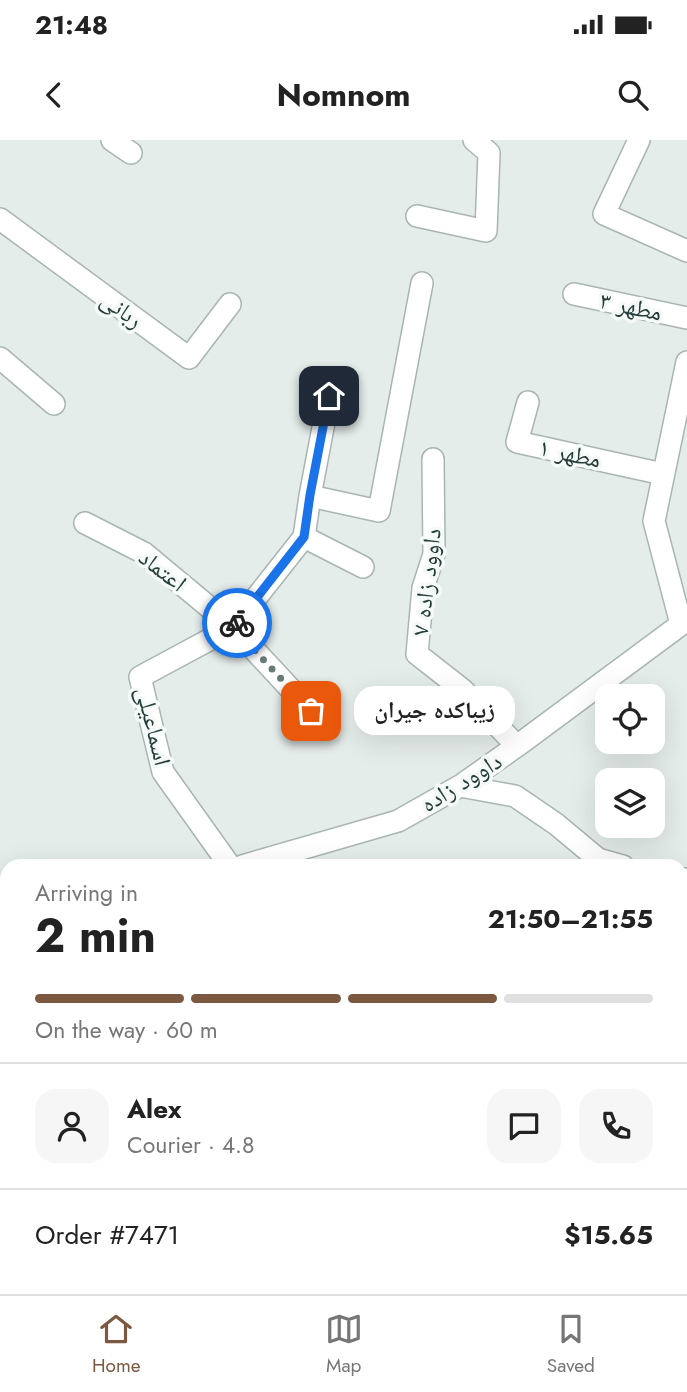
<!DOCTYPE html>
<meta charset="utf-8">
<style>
body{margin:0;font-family:Jost,"Noto Naskh Arabic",sans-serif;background:#f6f6f6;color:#222;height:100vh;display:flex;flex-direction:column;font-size:26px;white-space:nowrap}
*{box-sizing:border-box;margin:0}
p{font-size:23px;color:#767676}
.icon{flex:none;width:38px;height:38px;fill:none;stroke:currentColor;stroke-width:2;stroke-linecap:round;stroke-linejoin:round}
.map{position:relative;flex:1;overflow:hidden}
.panel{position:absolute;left:0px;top:719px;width:688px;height:436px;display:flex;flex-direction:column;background:#fff;border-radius:21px 21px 0 0;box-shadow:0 7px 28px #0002}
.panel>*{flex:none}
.fabs{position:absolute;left:595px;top:544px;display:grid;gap:14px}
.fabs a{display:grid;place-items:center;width:70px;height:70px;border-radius:14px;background:#fff;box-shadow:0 7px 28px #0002;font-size:35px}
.pin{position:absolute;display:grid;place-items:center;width:60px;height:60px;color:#fff;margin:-30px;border-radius:14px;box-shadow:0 4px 10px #0006}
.courier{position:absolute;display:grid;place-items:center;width:70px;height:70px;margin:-35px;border:5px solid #1a73e8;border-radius:50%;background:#fff;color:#222;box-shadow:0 2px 9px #0007}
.bubble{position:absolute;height:49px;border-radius:21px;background:#fff;box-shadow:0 7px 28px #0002;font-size:23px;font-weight:700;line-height:49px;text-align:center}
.head em{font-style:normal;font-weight:700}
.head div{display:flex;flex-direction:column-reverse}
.head{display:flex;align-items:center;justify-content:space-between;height:119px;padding:0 35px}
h1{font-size:46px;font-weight:700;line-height:52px}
.bar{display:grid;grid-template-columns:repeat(4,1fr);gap:10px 7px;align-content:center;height:84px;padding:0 35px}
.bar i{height:9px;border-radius:5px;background:#e0e0e0}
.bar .current{background:#7c5840}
.bar p{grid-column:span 4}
.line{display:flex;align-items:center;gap:18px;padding:0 35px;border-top:2px solid #e0e0e0}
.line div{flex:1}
.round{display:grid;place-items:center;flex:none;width:74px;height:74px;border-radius:21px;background:#f6f6f6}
.status{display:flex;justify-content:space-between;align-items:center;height:49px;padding:0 35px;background:#fff;direction:ltr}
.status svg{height:19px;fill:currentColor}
header{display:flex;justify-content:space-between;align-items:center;height:91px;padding:0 35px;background:#fff;font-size:32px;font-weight:700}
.dock{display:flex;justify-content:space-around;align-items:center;height:98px;border-top:2px solid #e0e0e0;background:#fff;font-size:19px;color:#767676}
.dock a{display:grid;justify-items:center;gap:4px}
.dock .current{color:#7c5840}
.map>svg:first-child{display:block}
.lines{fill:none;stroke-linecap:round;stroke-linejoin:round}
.minor-casing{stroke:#a8b5b3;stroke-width:24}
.minor{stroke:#fff;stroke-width:21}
.done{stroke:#687b79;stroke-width:7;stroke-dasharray:0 12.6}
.route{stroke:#1a73e8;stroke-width:9}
.labels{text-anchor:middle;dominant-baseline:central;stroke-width:7;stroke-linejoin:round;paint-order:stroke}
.street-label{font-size:24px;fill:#253e3b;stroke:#f5faf8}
</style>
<div class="status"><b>21:48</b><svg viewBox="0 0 49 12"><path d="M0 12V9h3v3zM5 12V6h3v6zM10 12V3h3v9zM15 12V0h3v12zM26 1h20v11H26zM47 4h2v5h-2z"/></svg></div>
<header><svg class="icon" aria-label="back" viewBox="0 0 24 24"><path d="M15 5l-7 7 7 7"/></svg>Nomnom<svg class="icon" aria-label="search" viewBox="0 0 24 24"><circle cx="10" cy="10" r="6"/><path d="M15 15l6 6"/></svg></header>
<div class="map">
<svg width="687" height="1154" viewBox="0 0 687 1154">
<rect width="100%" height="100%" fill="#e5edeb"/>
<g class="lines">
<defs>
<path id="minor" d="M 112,0 L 131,13
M 639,0 L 604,74 L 687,111
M 417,76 L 486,91 L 489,13 L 474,0
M 0,79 L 189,218 L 230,164
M 574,154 L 687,178
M 0,218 L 54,264
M 528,262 L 517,302 L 663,334
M 433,319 L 434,414 L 423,448 L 417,514 L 463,550 L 517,606
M 310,356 L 379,371 L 422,143
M 85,383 L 144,413 L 233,487 L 311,571
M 304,397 L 363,427
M 681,484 L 654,381 L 687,222
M 460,646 L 515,656 L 556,684 L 598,719 L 623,726
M 230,726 L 163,632 L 140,537 L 233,487 L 304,397 L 310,356 L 329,256
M 242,726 L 398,681 L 460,646 L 517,606 L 687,480
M 681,739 L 687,739
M 0,780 L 7,775
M 0,808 L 7,813
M 681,864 L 687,872
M 681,974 L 687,979
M 0,988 L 7,990
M 681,1129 L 683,1122
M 140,1154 L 141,1148
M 388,1154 L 390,1148
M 564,1154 L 567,1148
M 672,1154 L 674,1148"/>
</defs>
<use href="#minor" class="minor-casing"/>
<use href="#minor" class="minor"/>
</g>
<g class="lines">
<path class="done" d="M 237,483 L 233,487 L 311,571"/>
<path class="route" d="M 237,483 L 304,397 L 310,355 L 329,256"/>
</g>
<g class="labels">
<g class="street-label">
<text transform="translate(631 166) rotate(12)">مطهر ۳</text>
<text transform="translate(122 169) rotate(36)">ربانی</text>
<text transform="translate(570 313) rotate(12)">مطهر ۱</text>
<text transform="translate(163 430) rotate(38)">اعتماد</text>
<text transform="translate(426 442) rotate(-83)">داوود زاده ۷</text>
<text transform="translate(154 586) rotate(76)">اسماعیلی</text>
<text transform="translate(461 642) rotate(-32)">داوود زاده</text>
</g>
</g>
</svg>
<div class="fabs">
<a><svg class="icon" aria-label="locate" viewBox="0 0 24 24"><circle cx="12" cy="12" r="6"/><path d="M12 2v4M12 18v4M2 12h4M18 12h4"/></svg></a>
<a><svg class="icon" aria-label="layers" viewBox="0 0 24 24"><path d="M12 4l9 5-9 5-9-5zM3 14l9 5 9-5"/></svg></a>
</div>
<div class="pin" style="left:311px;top:571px;background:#ea580c"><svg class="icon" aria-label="bag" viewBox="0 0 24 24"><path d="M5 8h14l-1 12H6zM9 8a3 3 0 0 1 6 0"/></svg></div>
<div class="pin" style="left:329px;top:256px;background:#1f2937"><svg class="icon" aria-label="home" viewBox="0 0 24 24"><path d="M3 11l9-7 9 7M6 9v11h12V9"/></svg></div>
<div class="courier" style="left:237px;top:483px"><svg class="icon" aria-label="bike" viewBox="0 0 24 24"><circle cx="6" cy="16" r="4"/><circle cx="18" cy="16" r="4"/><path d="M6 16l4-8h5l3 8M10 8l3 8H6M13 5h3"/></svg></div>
<div class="bubble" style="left:354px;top:546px;width:161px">زیباکده جیران</div>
<section class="panel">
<div class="head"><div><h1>2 min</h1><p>Arriving in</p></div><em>21:50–21:55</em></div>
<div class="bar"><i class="current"></i><i class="current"></i><i class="current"></i><i></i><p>On the way · 60 m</p></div>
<div class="line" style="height:126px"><a class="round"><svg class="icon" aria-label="person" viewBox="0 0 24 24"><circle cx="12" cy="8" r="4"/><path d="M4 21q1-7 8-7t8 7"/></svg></a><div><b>Alex</b><p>Courier · 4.8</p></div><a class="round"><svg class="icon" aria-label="chat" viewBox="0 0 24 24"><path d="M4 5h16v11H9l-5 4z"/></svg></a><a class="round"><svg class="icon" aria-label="phone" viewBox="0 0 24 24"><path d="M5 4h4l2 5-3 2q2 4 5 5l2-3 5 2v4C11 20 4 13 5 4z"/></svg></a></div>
<div class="line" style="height:91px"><div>Order #7471</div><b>$15.65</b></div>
</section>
</div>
<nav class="dock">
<a class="current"><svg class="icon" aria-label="home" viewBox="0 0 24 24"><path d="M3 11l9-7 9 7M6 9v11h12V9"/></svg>Home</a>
<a><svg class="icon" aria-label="map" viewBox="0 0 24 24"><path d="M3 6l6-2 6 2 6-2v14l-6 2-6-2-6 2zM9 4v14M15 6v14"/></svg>Map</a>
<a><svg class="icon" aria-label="saved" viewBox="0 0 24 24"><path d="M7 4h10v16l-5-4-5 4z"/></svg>Saved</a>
</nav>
